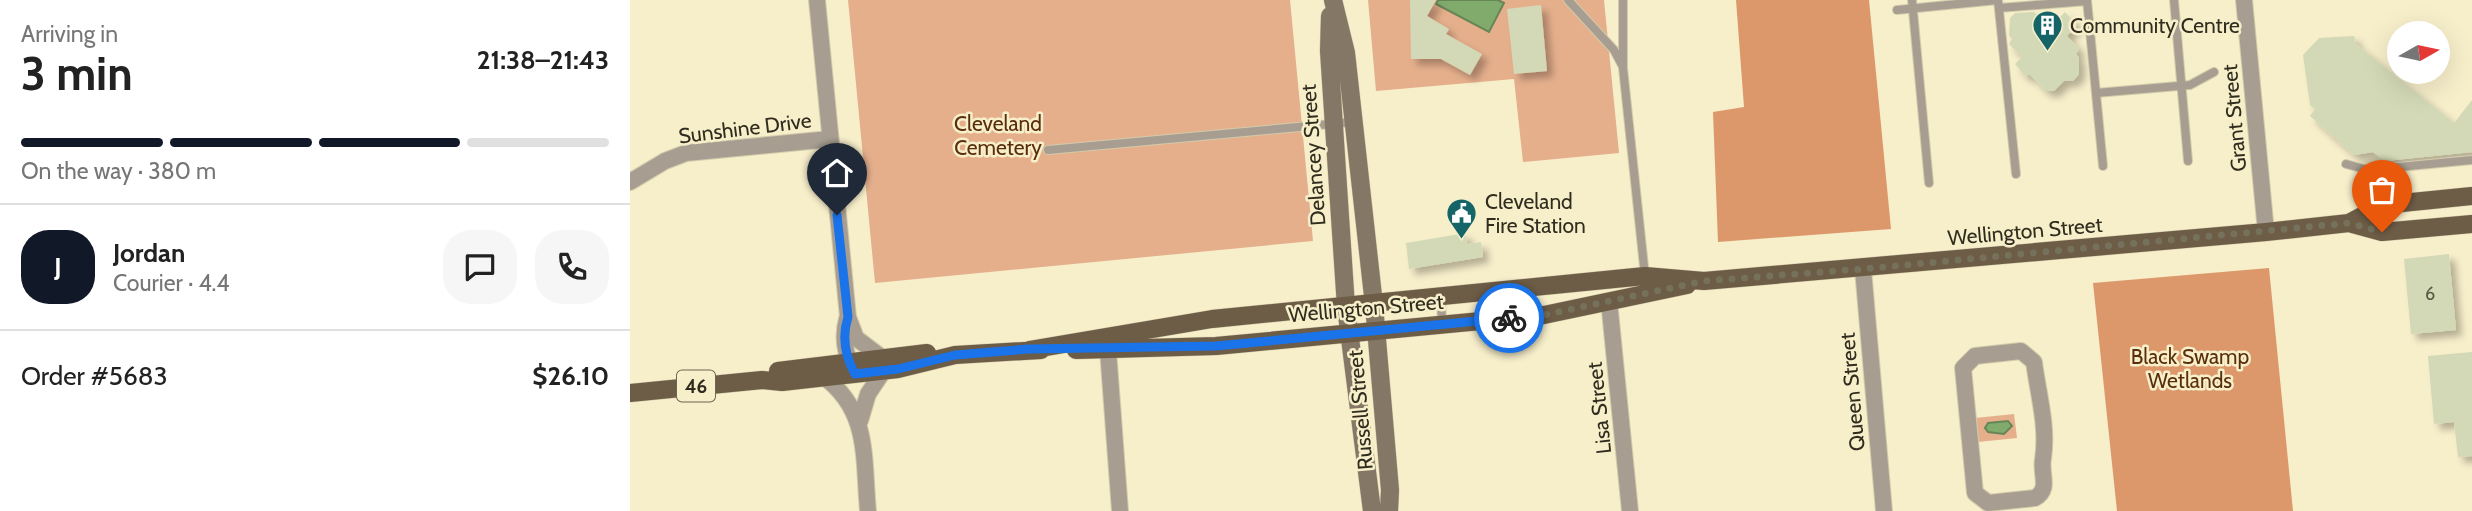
<!DOCTYPE html>
<meta charset="utf-8">
<style>
body{margin:0;font-family:Cabin,sans-serif;background:#f6f6f6;color:#222;height:100vh;display:flex;flex-direction:column;font-size:26px;white-space:nowrap}
*{box-sizing:border-box;margin:0}
p{font-size:23px;color:#767676}
.icon{flex:none;width:38px;height:38px;fill:none;stroke:currentColor;stroke-width:2;stroke-linecap:round;stroke-linejoin:round}
.map{position:relative;flex:1;overflow:hidden}
.sheet{display:flex;flex-direction:column;background:#fff;width:630px}
.sheet>*{flex:none}
.needle{width:46px;rotate:81deg}
.fabs{position:absolute;left:1757px;top:21px;display:grid;gap:14px}
.fabs a{display:grid;place-items:center;width:63px;height:63px;border-radius:50%;background:#fff;box-shadow:0 7px 28px #0002;font-size:35px}
.pin{position:absolute;display:grid;place-items:center;width:60px;height:60px;color:#fff;margin:-72px -30px;border-radius:50% 50% 50% 0;rotate:-45deg;box-shadow:0 0 7px #0007}
.pin .icon{rotate:45deg}
.courier{position:absolute;display:grid;place-items:center;width:70px;height:70px;margin:-35px;border:5px solid #1a73e8;border-radius:50%;background:#fff;color:#222;box-shadow:0 2px 9px #0007}
.overview em{font-style:normal;font-weight:700}
.overview div{display:flex;flex-direction:column-reverse}
.overview{display:flex;align-items:center;justify-content:space-between;height:119px;padding:0 21px}
h1{font-size:46px;font-weight:700;line-height:52px}
.bar{display:grid;grid-template-columns:repeat(4,1fr);gap:10px 7px;align-content:center;height:84px;padding:0 21px}
.bar i{height:9px;border-radius:5px;background:#e0e0e0}
.bar .active{background:#111827}
.bar p{grid-column:span 4}
.line{display:flex;align-items:center;gap:18px;padding:0 21px;border-top:2px solid #e0e0e0}
.line div{flex:1}
.round{display:grid;place-items:center;flex:none;width:74px;height:74px;border-radius:28px;background:#f6f6f6}
main{display:flex;flex:1;min-height:0}
.map>svg:first-child{display:block}
.green{fill:#e5af8c}
.forest{fill:#dc986b}
.water{fill:#80ab6c;stroke:#688555;stroke-width:2}
.building{fill:#d3d9b6;filter:url(#shadow)}
.lines{fill:none;stroke-linecap:round;stroke-linejoin:round}
.service-casing{stroke:#d3cbab;stroke-width:10}
.minor-casing{stroke:#d3cbab;stroke-width:18}
.secondary-casing{stroke:#d3cbab;stroke-width:19}
.primary-casing{stroke:#d3cbab;stroke-width:19}
.service{stroke:#a79e91;stroke-width:8}
.minor{stroke:#a79e91;stroke-width:16}
.secondary{stroke:#857765;stroke-width:18}
.primary{stroke:#6d5c46;stroke-width:18}
.done{stroke:#76715b;stroke-width:7;stroke-dasharray:0 12.6}
.route{stroke:#1a73e8;stroke-width:9}
.labels{text-anchor:middle;dominant-baseline:central;stroke-width:5;stroke-linejoin:round;paint-order:stroke}
.number-label{font-size:18px;fill:#595845}
.shield{fill:#f7eeca;stroke:#6c6752;stroke-width:2}
.shield-label{font-size:19px;font-weight:bold;fill:#302d1f}
.poi-label{font-size:21px;fill:#302d1f;stroke:#f7eeca;text-anchor:start}
.street-label{font-size:21px;fill:#302d1f;stroke:#f7eeca}
.park-label{font-size:21px;fill:#5a2e0b;stroke:#f7eeca}
</style>
<main>
<section class="sheet">
<div class="overview"><div><h1>3 min</h1><p>Arriving in</p></div><em>21:38–21:43</em></div>
<div class="bar"><i class="active"></i><i class="active"></i><i class="active"></i><i></i><p>On the way · 380 m</p></div>
<div class="line" style="height:126px"><b class="round" style="background:#111827;color:#fff">J</b><div><b>Jordan</b><p>Courier · 4.4</p></div><a class="round"><svg class="icon" aria-label="chat" viewBox="0 0 24 24"><path d="M4 5h16v11H9l-5 4z"/></svg></a><a class="round"><svg class="icon" aria-label="phone" viewBox="0 0 24 24"><path d="M5 4h4l2 5-3 2q2 4 5 5l2-3 5 2v4C11 20 4 13 5 4z"/></svg></a></div>
<div class="line" style="height:91px"><div>Order #5683</div><b>$26.10</b></div>
</section>
<div class="map">
<svg width="1842" height="511" viewBox="0 0 1842 511">
<defs>
<filter id="shadow"><feDropShadow dx="6" dy="6" stdDeviation="3.5" flood-color="#0004"/></filter>
</defs>
<rect width="100%" height="100%" fill="#f7eeca"/>
<path class="green" d="M 218,0 L 660,0 L 683,241 L 245,283 Z
M 738,0 L 974,0 L 989,153 L 893,162 L 884,79 L 746,91 Z
M 1384,414 L 1387,438 L 1348,442 L 1345,418 Z"/>
<path class="forest" d="M 1106,0 L 1239,0 L 1261,229 L 1088,242 L 1083,112 L 1114,107 Z
M 1639,268 L 1663,511 L 1487,511 L 1463,283 Z"/>
<path class="water" d="M 808,0 L 868,0 L 874,3 L 859,32 L 806,4 Z
M 1378,421 L 1382,426 L 1374,434 L 1358,432 L 1355,428 L 1358,423 Z"/>
<path class="building" d="M 780,0 L 806,0 L 797,16 L 819,29 L 816,34 L 852,54 L 840,75 L 811,59 L 781,59 Z
M 911,5 L 917,71 L 884,74 L 877,9 Z
M 1412,11 L 1424,24 L 1435,12 L 1447,25 L 1437,36 L 1449,49 L 1446,54 L 1449,58 L 1449,74 L 1443,81 L 1434,81 L 1424,91 L 1416,91 L 1399,74 L 1396,77 L 1385,64 L 1392,57 L 1379,44 L 1382,39 L 1379,35 L 1380,18 L 1385,13 L 1404,12 L 1407,15 Z
M 1724,36 L 1726,44 L 1824,123 L 1842,100 L 1842,152 L 1755,161 L 1743,152 L 1724,155 L 1680,116 L 1685,109 L 1680,105 L 1673,55 L 1689,38 Z
M 836,233 L 837,244 L 851,242 L 853,257 L 779,269 L 776,243 Z
M 1819,254 L 1826,330 L 1781,334 L 1774,259 Z
M 1842,352 L 1842,456 L 1828,457 L 1824,422 L 1804,424 L 1798,356 Z"/>
<g class="lines">
<defs>
<path id="service" d="M 938,0 L 984,50 L 992,65
M 993,0 L 993,68 L 1015,276
M 1282,0 L 1299,183
M 1368,0 L 1386,174
M 1457,0 L 1473,166
M 1544,0 L 1558,161
M 1369,8 L 1457,1
M 1267,10 L 1368,0
M 1466,93 L 1560,85 L 1584,72
M 418,150 L 723,122
M 1716,164 L 1738,170 L 1842,160
M 811,298 L 812,324"/>
<path id="minor" d="M 187,0 L 218,317 L 226,338 L 251,357
M 1614,0 L 1636,232
M 0,182 L 35,161 L 56,153 L 200,139
M 1233,269 L 1254,511
M 979,301 L 1000,511
M 217,319 C 212,336 215,356 224,371
M 478,350 L 490,511
M 1391,351 L 1404,362 C 1408,394 1418,426 1413,459 C 1410,474 1421,489 1405,498 L 1358,503 L 1345,493 L 1333,368 L 1345,356 Z
M 194,377 C 240,411 233,459 238,511
M 230,421 L 238,394 L 254,370"/>
<path id="secondary" d="M 703,0 L 716,53 L 744,305 L 760,490 L 759,511
M 700,16 L 699,51 L 716,307 L 742,511"/>
<path id="primary" d="M 1719,223 L 1752,232 L 1842,224
M 399,350 L 582,319 L 1015,276 L 1074,281 L 1636,232 L 1719,223 L 1749,207 L 1762,204 L 1842,196
M 446,350 L 586,346 L 914,315 L 1057,285
M 148,371 L 297,353
M 0,393 L 132,380 L 152,382 L 268,369 L 325,355 L 411,350"/>
</defs>
<use href="#service" class="service-casing"/>
<use href="#minor" class="minor-casing"/>
<use href="#secondary" class="secondary-casing"/>
<use href="#primary" class="primary-casing"/>
<use href="#service" class="service"/>
<use href="#minor" class="minor"/>
<use href="#secondary" class="secondary"/>
<use href="#primary" class="primary"/>
</g>
<g class="lines">
<path class="done" d="M 879,318 L 914,315 L 1074,281 L 1233,269 L 1719,223 L 1752,232"/>
<path class="route" d="M 207,215 L 218,317 C 212,336 215,356 225,374 L 268,369 L 325,355 L 399,349 L 586,346 L 879,318"/>
</g>
<defs>
<symbol id="building-pin" viewBox="-11 -11 22 30"><path d="M0 17L-7.5 6A9.5 9.5 0 1 1 7.5 6Z" fill="#156467" stroke="#f7eeca"/><path d="M-4-6H4V6H1V3H-1V6H-4ZM-2.5-4.3h1.7v1.8h-1.7ZM.8-4.3h1.7v1.8H.8ZM-2.5-1h1.7V.8h-1.7ZM.8-1h1.7V.8H.8Z" fill="#fff"/></symbol>
<symbol id="civic-pin" viewBox="-11 -11 22 30"><path d="M0 17L-7.5 6A9.5 9.5 0 1 1 7.5 6Z" fill="#156467" stroke="#f7eeca"/><path d="M-.6-6.5H3V-4.5H.6V-3L4-1V1h2V6H-6V1h2V-1L-.6-3ZM-1.2 2.5V6h2.4V2.5Z" fill="#fff"/></symbol>
</defs>
<g fill-rule="evenodd">
<use href="#building-pin" x="1400" y="8" width="35" height="47"/>
<use href="#civic-pin" x="814" y="196" width="35" height="47"/>
</g>
<g class="labels">
<g class="number-label">
<text x="1800" y="294">6</text>
</g>
<rect class="shield" x="47" y="370.5" width="38" height="31" rx="5"/>
<g class="shield-label">
<text x="66" y="386">46</text>
</g>
<g class="poi-label">
<text x="1440" y="25">Community Centre</text>
<text x="855" y="201">Cleveland<tspan x="855" dy="24">Fire Station</tspan></text>
</g>
<g class="street-label">
<text transform="translate(1604 118) rotate(-95)">Grant Street</text>
<text transform="translate(115 128) rotate(-7)">Sunshine Drive</text>
<text transform="translate(683 155) rotate(-94)">Delancey Street</text>
<text transform="translate(1395 231) rotate(-5)">Wellington Street</text>
<text transform="translate(736 308) rotate(-5)">Wellington Street</text>
<text transform="translate(1222 392) rotate(-95)">Queen Street</text>
<text transform="translate(969 408) rotate(-96)">Lisa Street</text>
<text transform="translate(730 410) rotate(-95)">Russell Street</text>
</g>
<g class="park-label">
<text x="368" y="123">Cleveland<tspan x="368" dy="24">Cemetery</tspan></text>
<text x="1560" y="356">Black Swamp<tspan x="1560" dy="24">Wetlands</tspan></text>
</g>
</g>
</svg>
<div class="fabs">
<a><svg class="needle" viewBox="-14 -14 28 28"><path d="M0-13l5 13h-10z" fill="#e53935"/><path d="M0 13l5-13h-10z" fill="#767676"/></svg></a>
</div>
<div class="pin" style="left:1752px;top:232px;background:#ea580c"><svg class="icon" aria-label="bag" viewBox="0 0 24 24"><path d="M5 8h14l-1 12H6zM9 8a3 3 0 0 1 6 0"/></svg></div>
<div class="pin" style="left:207px;top:215px;background:#1f2937"><svg class="icon" aria-label="home" viewBox="0 0 24 24"><path d="M3 11l9-7 9 7M6 9v11h12V9"/></svg></div>
<div class="courier" style="left:879px;top:318px"><svg class="icon" aria-label="bike" viewBox="0 0 24 24"><circle cx="6" cy="16" r="4"/><circle cx="18" cy="16" r="4"/><path d="M6 16l4-8h5l3 8M10 8l3 8H6M13 5h3"/></svg></div>
</div>
</main>
